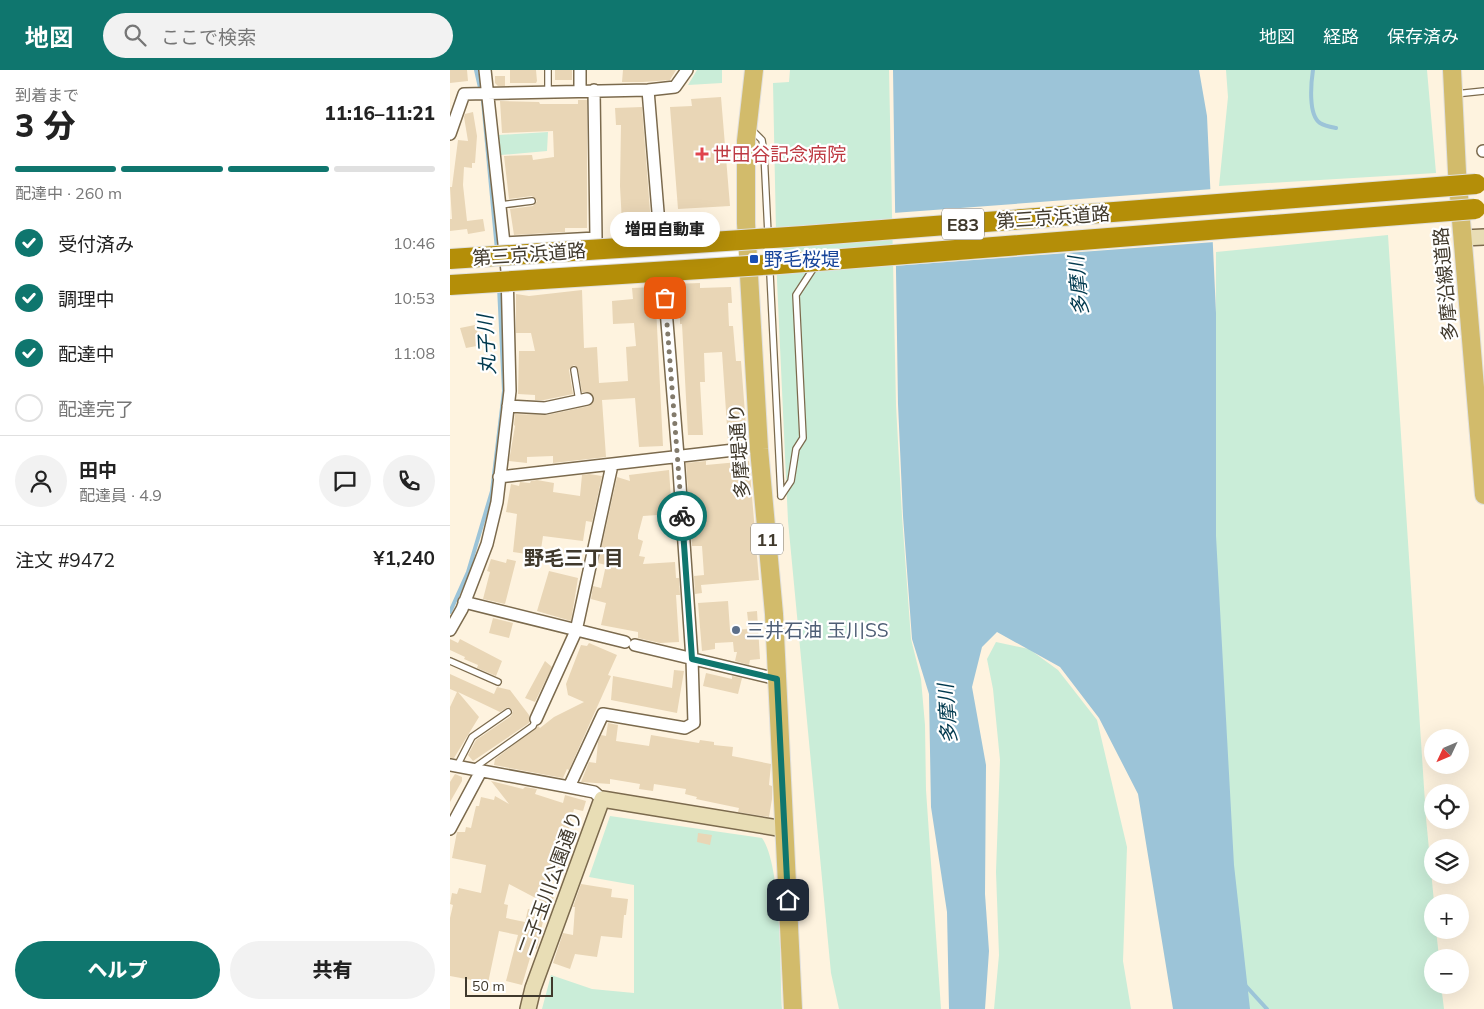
<!DOCTYPE html>
<html lang="ja">
<meta charset="utf-8">
<style>
body{margin:0;font-family:Mulish,"Noto Sans JP",sans-serif;background:#f2f2f2;color:#222;height:100vh;display:flex;flex-direction:column;font-size:19px;white-space:nowrap}
*{box-sizing:border-box;margin:0}
p{font-size:16px;color:#767676}
.icon{flex:none;width:28px;height:28px;fill:none;stroke:currentColor;stroke-width:2;stroke-linecap:round;stroke-linejoin:round}
.map{position:relative;flex:1;overflow:hidden}
.details{display:flex;flex-direction:column;background:#fff;width:450px}
.details>*{flex:none}
.needle{width:32px;rotate:226deg}
.controls{position:absolute;left:974px;top:659px;display:grid;gap:10px}
.controls a{display:grid;place-items:center;width:45px;height:45px;border-radius:50%;background:#fff;box-shadow:0 5px 20px #0002;font-size:25px}
.scale{position:absolute;left:15px;bottom:12px;width:88px;box-sizing:border-box;padding-left:5px;border:2px solid #40392c;border-top:0;font-size:14px;line-height:18px;white-space:nowrap;color:#40392c;-webkit-text-stroke:4px #fff;paint-order:stroke}
.pin{position:absolute;display:grid;place-items:center;width:42px;height:42px;color:#fff;margin:-21px;border-radius:10px;box-shadow:0 2px 8px #0006}
.courier{position:absolute;display:grid;place-items:center;width:50px;height:50px;margin:-25px;border:4px solid #0f766e;border-radius:50%;background:#fff;color:#222;box-shadow:0 1px 6px #0007}
.bubble{position:absolute;height:35px;border-radius:18px;background:#fff;box-shadow:0 5px 20px #0002;font-size:16px;font-weight:800;line-height:35px;text-align:center}
.head em{font-style:normal;font-weight:800}
.head div{display:flex;flex-direction:column-reverse}
.head{display:flex;align-items:center;justify-content:space-between;height:85px;padding:0 15px}
h1{font-size:32px;font-weight:800;line-height:38px}
.bar{display:grid;grid-template-columns:repeat(4,1fr);gap:8px 5px;align-content:center;height:60px;padding:0 15px}
.bar i{height:6px;border-radius:4px;background:#e0e0e0}
.bar .active{background:#0f766e}
.bar p{grid-column:span 4}
.line{display:flex;align-items:center;gap:12px;padding:0 15px;border-top:1px solid #e0e0e0}
.line div{flex:1}
.round{display:grid;place-items:center;flex:none;width:52px;height:52px;border-radius:26px;background:#f2f2f2}
ol{padding:0 15px;list-style:none}
li{display:flex;align-items:center;gap:15px;height:55px}
li p{margin-inline-start:auto}
li .icon{padding:5px;border-radius:50%;background:#0f766e;color:#fff;stroke-width:4}
li:last-child{color:#767676}
li i{width:28px;height:28px;border:2px solid #e0e0e0;border-radius:50%}
.button{display:flex;gap:10px;margin-top:auto;padding:10px 15px}
.button a{flex:1;height:58px;border-radius:30px;background:#0f766e;color:#fff;font-size:20px;font-weight:800;line-height:58px;text-align:center}
.button a+a{background:#f2f2f2;color:#222}
header{display:flex;align-items:center;gap:30px;box-sizing:border-box;height:70px;padding:0 25px;background:#0f766e;color:#fff}
header strong{font-size:24px}
nav{display:flex;gap:28px;margin-inline-start:auto;font-size:18px}
.search{width:350px;height:45px;background:#f2f2f2;display:flex;align-items:center;gap:12px;box-sizing:border-box;padding:0 18px;border-radius:28px;color:#767676;font-size:19px}
main{display:flex;flex:1;min-height:0}
.map>svg:first-child{display:block}
.green{fill:#caedd8}
.water{fill:#9cc4d8}
.pier{fill:#fef3df}
.lines{fill:none;stroke-linecap:round;stroke-linejoin:round}
.stream{stroke:#9cc4d8;stroke-width:4}
.building{fill:#e9d6b6}
.lane-casing{stroke:#7b6a4d;stroke-width:8}
.street-casing{stroke:#7b6a4d;stroke-width:14}
.secondary-casing{stroke:#7b6a4d;stroke-width:18}
.primary-casing{stroke:#e0dfdd;stroke-width:20}
.lane{stroke:#fff;stroke-width:5.5}
.street{stroke:#fff;stroke-width:11}
.secondary{stroke:#e8ddb5;stroke-width:15}
.primary{stroke:#d2bb6b;stroke-width:18}
.highway-bridge-casing{stroke:#e0dfdd;stroke-width:22;stroke-linecap:butt}
.highway-bridge{stroke:#b48e08;stroke-width:20}
.done{stroke:#827a6b;stroke-width:5;stroke-dasharray:0 9}
.route{stroke:#0f766e;stroke-width:6}
.health-dot{fill:#e0444e;stroke:#fff;stroke-width:2}
.transit-dot{fill:#1a4fb4;stroke:#fff;stroke-width:2}
.service-dot{fill:#5c6f8a;stroke:#fff;stroke-width:2}
.labels{text-anchor:middle;dominant-baseline:central;stroke-width:4.5;stroke-linejoin:round;paint-order:stroke}
.shield{fill:#fff;stroke:#79746b;stroke-width:1}
.shield-label{font-size:18px;font-weight:bold;fill:#40392c}
.health-label{font-size:19px;fill:#be3a42;stroke:#fff;text-anchor:start}
.street-label{font-size:19px;fill:#40392c;stroke:#fff}
.transit-label{font-size:19px;fill:#164399;stroke:#fff;text-anchor:start}
.service-label{font-size:19px;fill:#4e5e75;stroke:#fff;text-anchor:start}
.water-label{font-size:20px;font-style:italic;fill:#00394e;stroke:#fff}
.neighbourhood-label{font-size:20px;font-weight:bold;fill:#40392c;stroke:#fff}
</style>
<header>
<strong>地図</strong>
<div class="search"><svg class="icon" aria-label="search" viewBox="0 0 24 24"><circle cx="10" cy="10" r="6"/><path d="M15 15l6 6"/></svg>ここで検索</div>
<nav><a>地図</a><a>経路</a><a>保存済み</a></nav>
</header>
<main>
<section class="details">
<div class="head"><div><h1>3 分</h1><p>到着まで</p></div><em>11:16–11:21</em></div>
<div class="bar"><i class="active"></i><i class="active"></i><i class="active"></i><i></i><p>配達中 · 260 m</p></div>
<ol>
<li><svg class="icon" aria-label="check" viewBox="0 0 24 24"><path d="M5 12l5 5 9-10"/></svg>受付済み<p>10:46</p></li>
<li><svg class="icon" aria-label="check" viewBox="0 0 24 24"><path d="M5 12l5 5 9-10"/></svg>調理中<p>10:53</p></li>
<li><svg class="icon" aria-label="check" viewBox="0 0 24 24"><path d="M5 12l5 5 9-10"/></svg>配達中<p>11:08</p></li>
<li><i></i>配達完了</li>
</ol>
<div class="line" style="height:90px"><a class="round"><svg class="icon" aria-label="person" viewBox="0 0 24 24"><circle cx="12" cy="8" r="4"/><path d="M4 21q1-7 8-7t8 7"/></svg></a><div><b>田中</b><p>配達員 · 4.9</p></div><a class="round"><svg class="icon" aria-label="chat" viewBox="0 0 24 24"><path d="M4 5h16v11H9l-5 4z"/></svg></a><a class="round"><svg class="icon" aria-label="phone" viewBox="0 0 24 24"><path d="M5 4h4l2 5-3 2q2 4 5 5l2-3 5 2v4C11 20 4 13 5 4z"/></svg></a></div>
<div class="line" style="height:65px"><div>注文 #9472</div><b>¥1,240</b></div>
<div class="button"><a>ヘルプ</a><a>共有</a></div>
</section>
<div class="map">
<svg width="1034" height="939" viewBox="0 0 1034 939">
<rect width="100%" height="100%" fill="#fef3df"/>
<path class="green" d="M 247,0 L 272,0 L 272,13 L 238,15 Z
M 340,0 L 439,0 L 446,335 L 452,446 L 461,569 L 471,609 L 475,655 L 476,720 L 491,939 L 389,939 L 381,903 L 338,451 L 327,211 L 323,13 L 339,12 Z
M 776,0 L 977,0 L 986,103 L 769,116 L 778,27 Z
M 98,62 L 97,81 L 51,85 L 49,65 Z
M 938,165 L 976,748 L 984,832 L 982,860 L 986,860 L 989,887 L 982,888 L 982,915 L 991,915 L 994,939 L 799,939 L 783,796 L 765,467 L 766,182 Z
M 546,572 L 579,579 L 608,600 L 647,650 L 677,777 L 673,891 L 681,939 L 544,939 L 549,885 L 546,802 L 550,690 L 543,619 L 537,589 Z
M 160,746 L 312,768 C 332,796 330,901 332,939 L 92,939 L 101,905 L 142,919 L 184,923 L 184,815 L 139,807 Z"/>
<path class="water" d="M 443,0 L 749,0 L 757,46 L 766,243 L 766,466 L 784,795 L 800,939 L 723,939 L 688,724 L 649,648 L 610,597 L 547,562 L 532,577 L 522,617 L 536,695 L 535,824 L 539,881 L 535,939 L 499,939 L 497,842 L 481,737 L 479,624 L 462,569 L 453,446 L 448,334 Z"/>
<path class="pier" d="M 763,119 L 765,172 L 443,196 L 443,143 Z"/>
<g class="lines">
<path class="stream" d="M 26,0 L 33,31 L 47,180
M 863,0 C 861,13 858,45 870,53 C 875,56 881,57 886,58
M 0,542 L 18,502 L 42,421 L 54,321 L 49,217
M 795,915 L 817,939"/>
</g>
<path class="building" d="M 0,0 L 17,0 L 18,11 L 0,13 Z
M 60,0 L 86,0 L 87,11 L 86,13 L 60,13 Z
M 105,0 L 122,0 L 122,10 L 105,10 Z
M 173,0 L 226,0 L 220,10 L 193,12 L 172,12 Z
M 45,6 L 55,6 L 55,16 L 48,16 L 45,13 Z
M 271,27 L 280,136 L 228,139 L 220,37 L 242,36 L 241,29 Z
M 128,30 L 137,30 L 137,158 L 115,158 L 115,162 L 64,165 L 60,139 L 83,136 L 87,131 L 82,126 L 59,129 L 54,86 L 82,85 L 83,90 L 104,87 L 103,61 L 52,63 L 50,31 L 89,32 L 90,34 L 128,34 Z
M 192,37 L 201,154 L 175,157 L 175,152 L 172,153 L 170,116 L 171,55 L 166,55 L 165,38 Z
M 23,42 L 27,66 L 25,93 L 22,93 L 22,98 L 14,97 L 13,115 L 17,151 L 33,149 L 35,161 L 18,164 L 17,159 L 0,161 L 0,149 L 2,149 L 0,117 L 2,117 L 8,70 L 18,71 L 14,47 L 15,44 Z
M 250,213 L 250,218 L 281,217 L 282,233 L 278,233 L 279,256 L 283,256 L 286,291 L 291,291 L 297,370 L 278,371 L 272,282 L 254,283 L 255,312 L 250,312 L 253,365 L 238,365 L 232,254 L 230,254 L 230,245 L 224,245 L 222,214 Z
M 205,217 L 213,376 L 189,377 L 185,328 L 152,330 L 156,387 L 103,393 L 103,386 L 77,387 L 77,393 L 59,391 L 65,356 L 64,355 L 65,344 L 97,345 L 139,336 L 144,328 L 140,322 L 132,322 L 128,299 L 124,295 L 119,300 L 123,324 L 94,330 L 85,330 L 85,325 L 68,324 L 69,281 L 85,281 L 81,263 L 66,263 L 66,224 L 79,226 L 132,220 L 134,278 L 147,277 L 149,313 L 178,311 L 176,277 L 186,276 L 184,253 L 163,254 L 162,231 L 183,229 L 182,218 Z
M 25,255 L 32,275 L 16,278 L 10,258 Z
M 256,391 L 256,395 L 299,391 L 309,510 L 251,515 L 252,523 L 245,524 L 244,506 L 254,505 L 252,476 L 242,476 L 236,393 Z
M 219,400 L 222,444 L 193,446 L 188,465 L 188,469 L 193,471 L 189,486 L 195,487 L 193,494 L 225,492 L 226,508 L 229,508 L 230,525 L 226,525 L 229,572 L 210,573 L 188,568 L 188,562 L 151,555 L 156,533 L 141,529 L 143,516 L 151,518 L 156,495 L 148,493 L 167,407 L 180,411 L 179,405 Z
M 139,404 L 152,406 L 142,452 L 136,451 L 133,471 L 93,466 L 90,486 L 63,482 L 67,444 L 56,442 L 61,414 L 69,416 L 70,412 L 80,413 L 81,411 L 87,410 L 104,413 L 103,422 L 130,426 L 132,405 Z
M 41,489 L 56,493 L 57,489 L 66,491 L 55,534 L 33,529 L 40,502 L 37,501 Z
M 99,501 L 128,508 L 121,551 L 87,541 Z
M 278,531 L 280,560 L 299,559 L 297,542 L 307,541 L 310,589 L 300,590 L 299,595 L 285,591 L 287,582 L 284,582 L 283,572 L 265,573 L 265,579 L 252,581 L 248,533 Z
M 43,548 L 63,553 L 59,568 L 39,563 Z
M 0,569 L 8,573 L 10,569 L 52,591 L 46,606 L 27,598 L 28,595 L 14,589 L 15,587 L 0,580 Z
M 139,573 L 167,585 L 158,605 L 161,606 L 119,700 L 117,699 L 113,708 L 44,695 L 45,689 L 88,656 L 90,658 L 104,647 L 134,632 L 118,625 L 116,614 L 131,575 L 137,576 Z
M 95,591 L 102,597 L 85,632 L 75,628 Z
M 224,600 L 234,601 L 227,643 L 161,630 L 163,606 L 222,618 Z
M 256,603 L 282,609 L 282,606 L 292,608 L 288,624 L 253,616 Z
M 0,604 L 44,624 L 47,617 L 60,620 L 79,645 L 79,653 L 23,691 L 18,685 L 26,670 L 61,646 L 63,641 L 58,637 L 50,642 L 8,622 L 29,647 L 4,688 L 0,688 L 0,637 L 7,622 L 0,619 Z
M 158,653 L 168,655 L 166,671 L 199,676 L 201,665 L 249,673 L 250,670 L 264,672 L 264,675 L 283,677 L 282,686 L 321,694 L 319,715 L 322,716 L 322,729 L 319,747 L 288,742 L 289,738 L 246,729 L 247,727 L 235,724 L 236,719 L 204,714 L 203,721 L 189,719 L 190,714 L 160,709 L 160,714 L 131,712 L 139,692 L 146,693 L 148,672 L 151,665 L 156,666 Z
M 5,704 L 12,707 L 12,711 L 0,732 L 0,712 Z
M 41,711 L 73,719 L 75,717 L 87,719 L 85,724 L 113,733 L 115,725 L 136,731 L 133,741 L 124,739 L 115,775 L 118,776 L 115,785 L 117,786 L 115,793 L 117,794 L 113,804 L 105,801 L 98,817 L 105,820 L 103,830 L 98,828 L 97,834 L 59,814 L 54,834 L 58,835 L 56,848 L 75,852 L 78,839 L 95,842 L 87,879 L 83,878 L 72,915 L 56,911 L 68,865 L 49,861 L 38,913 L 0,906 L 0,848 L 3,835 L 0,834 L 2,823 L 7,824 L 9,818 L 31,823 L 36,795 L 2,788 L 7,762 L 15,762 L 16,757 L 21,758 L 26,736 L 29,736 L 31,727 L 44,730 L 45,726 L 59,734 Z
M 248,763 L 262,765 L 260,775 L 247,772 Z
M 131,814 L 162,819 L 161,827 L 178,829 L 176,845 L 174,845 L 172,868 L 151,866 L 147,887 L 125,884 L 120,899 L 103,893 L 113,863 L 123,865 L 125,837 L 123,837 Z"/>
<g class="lines">
<defs>
<path id="lane" d="M 98,20 L 98,0
M 1005,24 L 1034,21
M 302,60 L 312,70 L 314,83 L 331,426
M 51,135 L 82,131
M 124,300 L 129,331
M 331,426 L 341,411 L 346,379 L 353,368 L 346,225 L 363,199
M 0,591 L 48,612
M 7,696 L 22,667 L 58,642
M 24,698 L 83,656 L 86,649"/>
<path id="street" d="M 130,20 L 130,0
M 0,64 L 14,24 L 198,20 L 225,17 L 237,0
M 1033,81 L 1034,81
M 55,173 L 146,168 L 144,20
M 57,201 L 286,185
M 58,336 L 95,338 L 137,329
M 49,407 L 284,380
M 14,532 L 175,572
M 0,560 L 12,539 L 37,474 L 47,432 L 60,321 L 57,201 L 35,0
M 185,575 L 327,609
M 86,649 L 126,561 L 162,395
M 0,695 L 119,717 L 144,722 L 152,729
M 119,717 L 153,644 L 235,658 L 244,653 L 242,589 L 228,386 L 198,20
M 0,759 L 31,701"/>
<path id="secondary" d="M 1013,168 L 1034,167
M 78,939 L 83,918 L 152,729 L 334,759"/>
<path id="primary" d="M 304,0 L 296,71 L 296,153 L 309,379 L 324,544 L 343,939
M 1002,0 L 1007,102 L 1034,425"/>
</defs>
<use href="#lane" class="lane-casing"/>
<use href="#street" class="street-casing"/>
<use href="#secondary" class="secondary-casing"/>
<use href="#primary" class="primary-casing"/>
<use href="#lane" class="lane"/>
<use href="#street" class="street"/>
<use href="#secondary" class="secondary"/>
<use href="#primary" class="primary"/>
<defs>
<path id="highway-bridge" d="M 0,189 L 354,166 L 1026,114
M 0,215 L 329,194 L 1025,139"/>
</defs>
<use href="#highway-bridge" class="highway-bridge-casing"/>
<use href="#highway-bridge" class="highway-bridge"/>
</g>
<g class="lines">
<path class="done" d="M 215,228 L 232,446"/>
<path class="route" d="M 232,446 L 242,589 L 327,609 L 338,830"/>
</g>
<path class="health-dot" d="M249.5 76.5h5v5h5v5h-5v5h-5v-5h-5v-5h5z"/>
<rect class="transit-dot" x="299" y="184" width="10" height="10" rx="2.5"/>
<circle class="service-dot" cx="286" cy="560" r="5"/>
<g class="labels">
<g class="shield">
<rect x="492" y="138.5" width="42" height="31" rx="4"/>
<rect x="301" y="453.5" width="32" height="31" rx="4"/>
</g>
<g class="shield-label">
<text x="513" y="154">E83</text>
<text x="317" y="469">11</text>
</g>
<g class="health-label">
<text x="263" y="84">世田谷記念病院</text>
</g>
<g class="street-label">
<text transform="translate(603 147) rotate(-4)">第三京浜道路</text>
<text transform="translate(79 184) rotate(-4)">第三京浜道路</text>
<text transform="translate(995 214) rotate(-95)">多摩沿線道路</text>
<text transform="translate(289 381) rotate(-94)">多摩堤通り</text>
<text transform="translate(100 813) rotate(-70)">二子玉川公園通り</text>
</g>
<g class="transit-label">
<text x="314" y="189">野毛桜堤</text>
</g>
<g class="service-label">
<text x="296" y="560">三井石油 玉川SS</text>
</g>
<g class="water-label">
<text transform="translate(628 216) rotate(-95)">多摩川</text>
<text transform="translate(36 275) rotate(-93)">丸子川</text>
<text transform="translate(497 644) rotate(-94)">多摩川</text>
</g>
<g class="neighbourhood-label">
<text x="124" y="487">野毛三丁目</text>
</g>
</g>
</svg>
<div class="controls">
<a><svg class="needle" viewBox="-14 -14 28 28"><path d="M0-13l5 13h-10z" fill="#e53935"/><path d="M0 13l5-13h-10z" fill="#767676"/></svg></a>
<a><svg class="icon" aria-label="locate" viewBox="0 0 24 24"><circle cx="12" cy="12" r="6"/><path d="M12 2v4M12 18v4M2 12h4M18 12h4"/></svg></a>
<a><svg class="icon" aria-label="layers" viewBox="0 0 24 24"><path d="M12 4l9 5-9 5-9-5zM3 14l9 5 9-5"/></svg></a>
<a>+</a>
<a>−</a>
</div>
<div class="scale">50 m</div>
<div class="pin" style="left:215px;top:228px;background:#ea580c"><svg class="icon" aria-label="bag" viewBox="0 0 24 24"><path d="M5 8h14l-1 12H6zM9 8a3 3 0 0 1 6 0"/></svg></div>
<div class="pin" style="left:338px;top:830px;background:#1f2937"><svg class="icon" aria-label="home" viewBox="0 0 24 24"><path d="M3 11l9-7 9 7M6 9v11h12V9"/></svg></div>
<div class="courier" style="left:232px;top:446px"><svg class="icon" aria-label="bike" viewBox="0 0 24 24"><circle cx="6" cy="16" r="4"/><circle cx="18" cy="16" r="4"/><path d="M6 16l4-8h5l3 8M10 8l3 8H6M13 5h3"/></svg></div>
<div class="bubble" style="left:160px;top:142px;width:110px">増田自動車</div>
</div>
</main>
